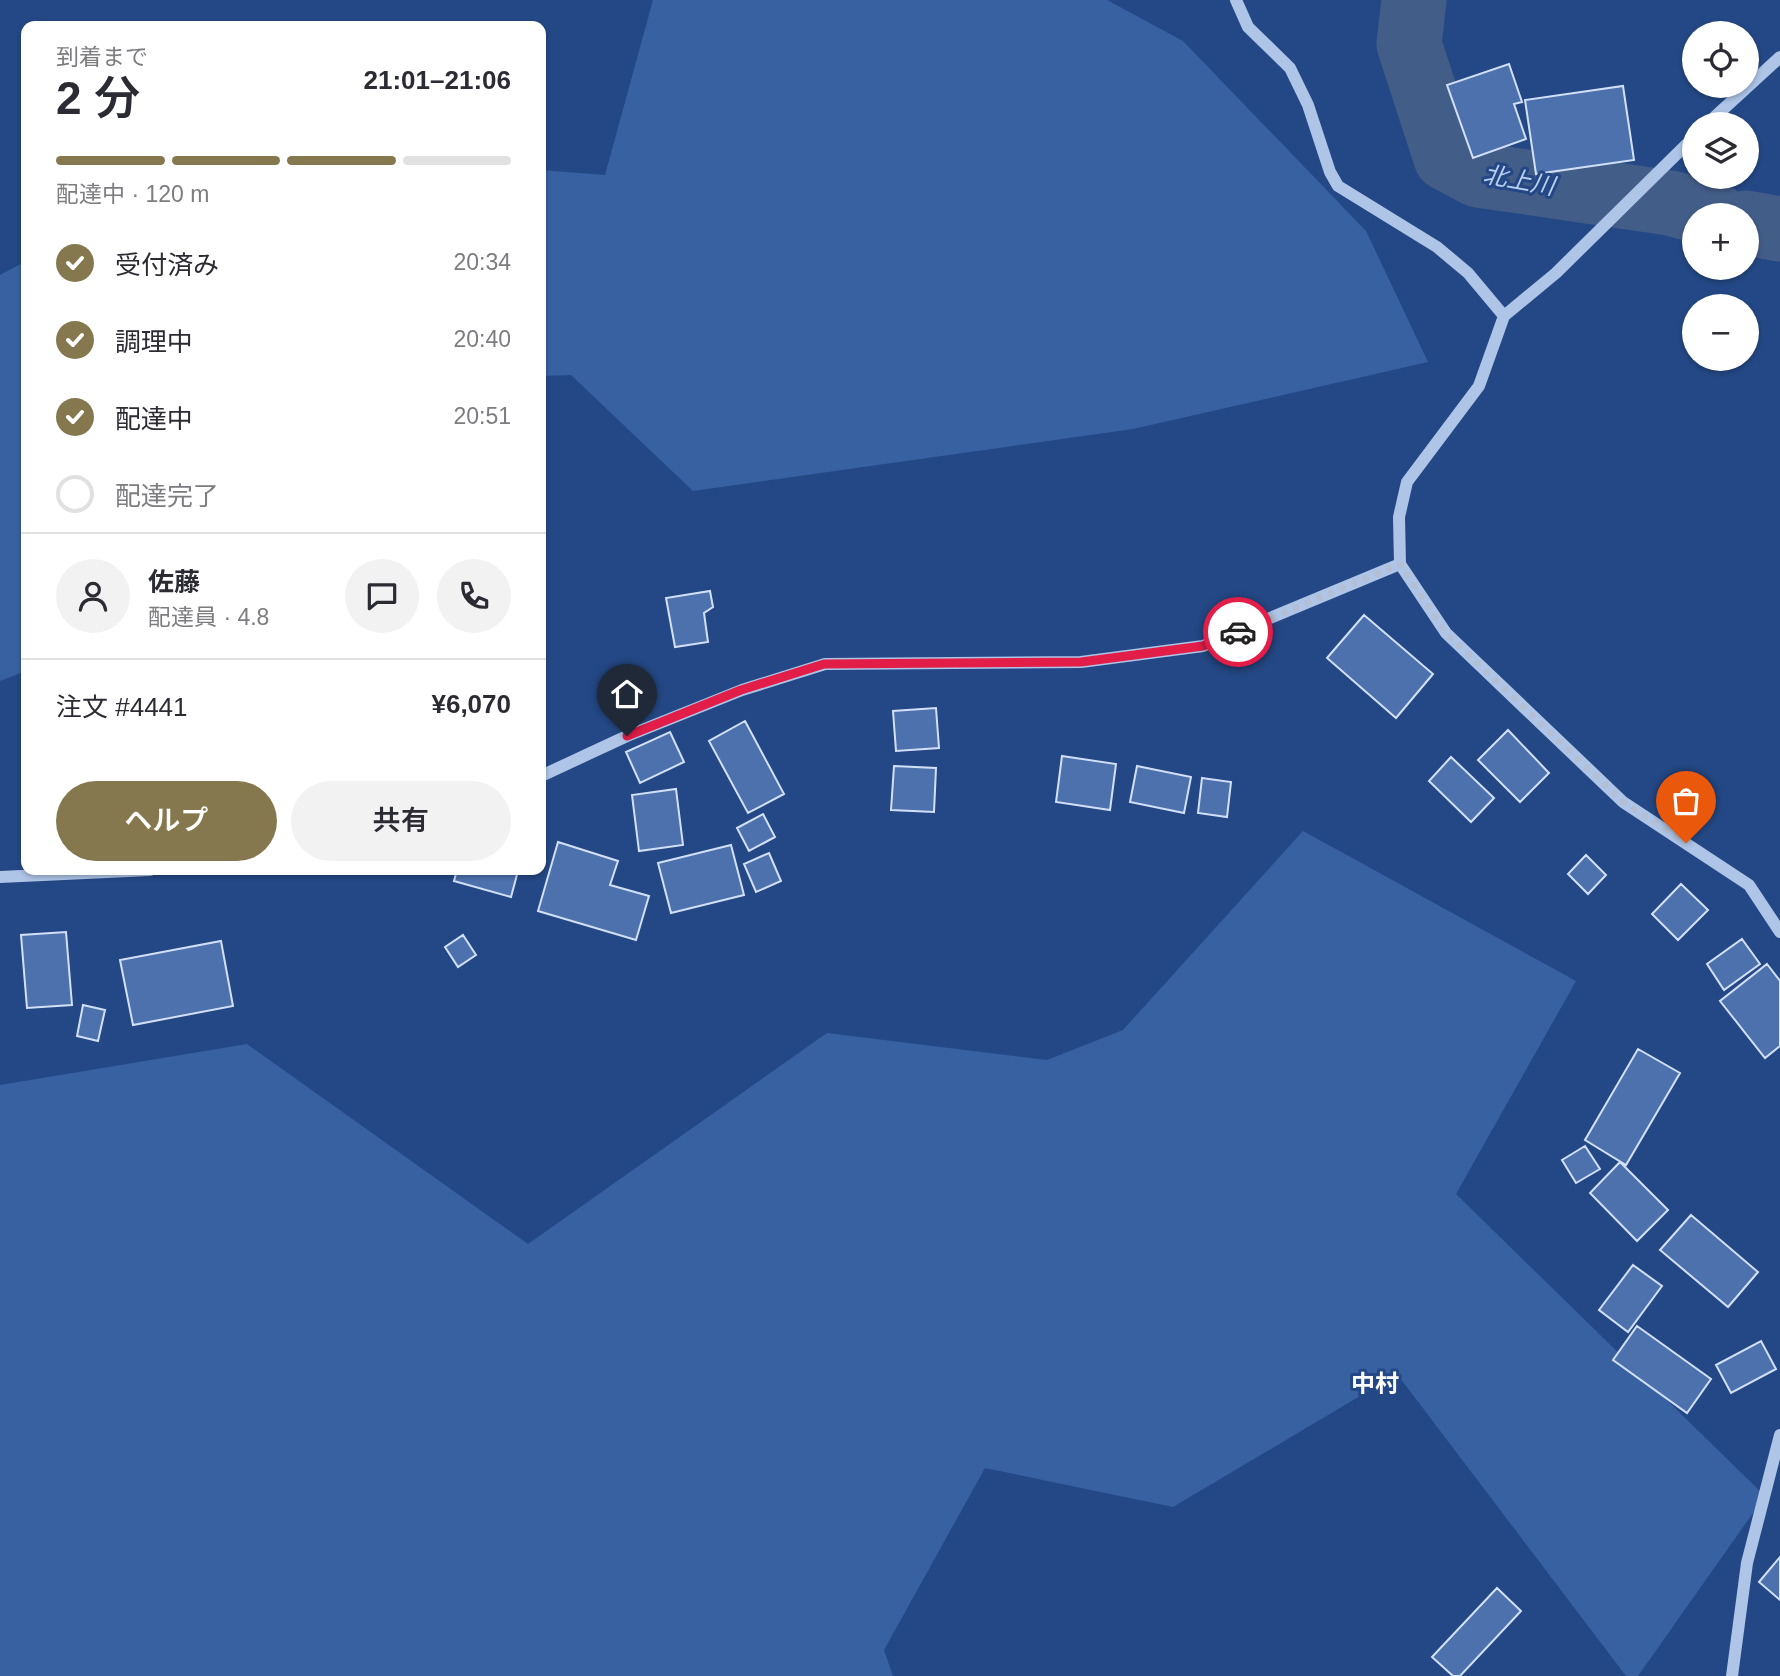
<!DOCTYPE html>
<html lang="ja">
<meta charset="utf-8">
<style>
body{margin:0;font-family:Helvetica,"Noto Sans JP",sans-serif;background:#f2f2f3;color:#2b2b33;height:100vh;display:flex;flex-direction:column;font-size:26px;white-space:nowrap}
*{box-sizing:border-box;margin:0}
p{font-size:23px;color:#7c7c81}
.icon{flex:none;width:38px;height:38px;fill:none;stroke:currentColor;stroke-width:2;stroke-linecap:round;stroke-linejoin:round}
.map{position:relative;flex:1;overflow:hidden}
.panel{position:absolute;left:21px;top:21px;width:525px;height:854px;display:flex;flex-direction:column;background:#fff;border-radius:14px;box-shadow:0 2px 5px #0004}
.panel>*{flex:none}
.controls{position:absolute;left:1682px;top:21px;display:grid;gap:14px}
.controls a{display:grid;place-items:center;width:77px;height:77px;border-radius:50%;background:#fff;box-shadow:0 2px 5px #0004;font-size:35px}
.pin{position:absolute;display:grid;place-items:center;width:60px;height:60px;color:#fff;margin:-72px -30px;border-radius:50% 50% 50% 0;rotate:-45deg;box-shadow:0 0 7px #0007}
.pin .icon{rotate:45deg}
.courier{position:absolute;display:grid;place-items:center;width:70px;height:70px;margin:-35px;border:5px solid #e11d48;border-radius:50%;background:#fff;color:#222;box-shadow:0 2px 9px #0007}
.summary em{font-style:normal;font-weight:600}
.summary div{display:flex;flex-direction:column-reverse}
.summary{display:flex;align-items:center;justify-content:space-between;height:119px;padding:0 35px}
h1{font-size:46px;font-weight:600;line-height:52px}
.bar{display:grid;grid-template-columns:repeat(4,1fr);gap:10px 7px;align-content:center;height:84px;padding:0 35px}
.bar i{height:9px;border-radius:5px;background:#e1e1e2}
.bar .on{background:#85784f}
.bar p{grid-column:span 4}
.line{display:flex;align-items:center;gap:18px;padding:0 35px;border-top:2px solid #e1e1e2}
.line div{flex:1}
.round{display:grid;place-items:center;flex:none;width:74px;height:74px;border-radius:37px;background:#f2f2f3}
ol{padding:0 35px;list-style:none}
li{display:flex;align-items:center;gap:21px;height:77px}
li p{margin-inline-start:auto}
li .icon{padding:7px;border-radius:50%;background:#85784f;color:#fff;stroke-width:4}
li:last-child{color:#7c7c81}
li i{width:38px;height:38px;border:4px solid #e1e1e2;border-radius:50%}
.cta{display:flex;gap:14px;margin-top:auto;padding:14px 35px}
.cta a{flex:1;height:80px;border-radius:42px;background:#85784f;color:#fff;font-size:28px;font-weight:600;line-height:80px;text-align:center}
.cta a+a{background:#f2f2f3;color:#2b2b33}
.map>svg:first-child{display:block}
.green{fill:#3861a2}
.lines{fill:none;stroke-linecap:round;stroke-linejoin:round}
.river{stroke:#435d89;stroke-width:65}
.building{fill:#4c71ad;stroke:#d2e0f7;stroke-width:2}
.minor{stroke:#aec5e8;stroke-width:12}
.done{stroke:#b2bfd4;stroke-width:7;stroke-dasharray:0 12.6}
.route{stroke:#e11d48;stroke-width:9}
.labels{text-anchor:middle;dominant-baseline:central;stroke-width:6;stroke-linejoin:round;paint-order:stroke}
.water-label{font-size:24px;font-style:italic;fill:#b9cff0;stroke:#244885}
.neighbourhood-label{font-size:24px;font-weight:bold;fill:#fff;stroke:#244885}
</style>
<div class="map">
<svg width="1780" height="1676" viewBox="0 0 1780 1676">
<rect width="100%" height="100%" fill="#244885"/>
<path class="green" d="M 653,0 L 1107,0 L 1183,41 L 1366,231 L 1428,362 L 1133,429 L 693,491 L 571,375 L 541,376 L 541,170 L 605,175 Z
M 26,261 L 26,671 L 0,681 L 0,275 Z
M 1303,831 L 1576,981 L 1456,1194 L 1765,1496 L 1638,1676 L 1626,1676 L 1397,1374 L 1173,1507 L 985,1468 L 884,1650 L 893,1676 L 0,1676 L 0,1085 L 247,1044 L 528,1244 L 827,1033 L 1047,1060 L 1123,1030 Z"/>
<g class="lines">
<path class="river" d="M 1414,0 L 1409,44 L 1446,158 L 1478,175 L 1670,203 L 1715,215
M 1746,223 L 1780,229"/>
</g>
<path class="building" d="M 1509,64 L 1522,102 L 1514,104 L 1526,139 L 1473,158 L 1447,85 Z
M 1623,86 L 1634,160 L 1536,174 L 1525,100 Z
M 710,591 L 713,607 L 704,613 L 708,642 L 675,647 L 666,598 Z
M 1364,615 L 1433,674 L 1396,718 L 1327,658 Z
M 936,708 L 939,748 L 896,751 L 893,711 Z
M 745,721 L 784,794 L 748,813 L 709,741 Z
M 1508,730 L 1549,773 L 1520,802 L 1478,760 Z
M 670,732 L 684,762 L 640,783 L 626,752 Z
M 1062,756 L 1116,764 L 1110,810 L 1056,802 Z
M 1451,757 L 1494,798 L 1471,822 L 1429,781 Z
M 894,766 L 936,768 L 934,812 L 891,810 Z
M 1137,766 L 1191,777 L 1184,813 L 1130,802 Z
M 1202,778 L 1231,782 L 1227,817 L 1198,813 Z
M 676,789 L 683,845 L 639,851 L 632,795 Z
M 763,814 L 775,837 L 749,851 L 737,828 Z
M 558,842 L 618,861 L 610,885 L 649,896 L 636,940 L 538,911 Z
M 731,845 L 744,895 L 671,913 L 658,863 Z
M 769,853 L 781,881 L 756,892 L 744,864 Z
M 1586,855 L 1606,875 L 1588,894 L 1568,874 Z
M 457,870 L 515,870 L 518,871 L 511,897 L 454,881 Z
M 1681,884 L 1708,910 L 1678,940 L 1652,914 Z
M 66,932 L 72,1005 L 27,1008 L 21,935 Z
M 463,935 L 476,955 L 458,967 L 445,947 Z
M 1742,939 L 1760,964 L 1724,990 L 1707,964 Z
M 221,941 L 233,1006 L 133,1025 L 120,960 Z
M 1767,964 L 1780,981 L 1780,1046 L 1765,1058 L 1720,1001 Z
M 83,1005 L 105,1010 L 98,1041 L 77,1036 Z
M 1638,1049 L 1680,1073 L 1626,1165 L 1585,1140 Z
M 1585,1146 L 1600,1169 L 1576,1183 L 1562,1160 Z
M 1620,1162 L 1668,1210 L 1637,1241 L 1590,1193 Z
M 1691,1215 L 1758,1272 L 1728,1307 L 1660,1250 Z
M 1633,1265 L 1662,1286 L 1628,1332 L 1599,1310 Z
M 1637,1326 L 1711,1379 L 1687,1413 L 1613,1360 Z
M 1761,1341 L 1776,1369 L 1731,1393 L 1716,1365 Z
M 1780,1557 L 1780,1600 L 1759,1582 Z
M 1497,1588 L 1521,1611 L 1460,1676 L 1453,1676 L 1432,1657 Z"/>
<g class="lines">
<path class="minor" d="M 1236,0 L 1248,27 L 1290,68 L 1308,105 L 1330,172 L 1338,186 L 1437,247 L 1468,273 L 1504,316
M 1707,124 L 1780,57
M 1694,137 L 1556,273 L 1504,316 L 1479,386 L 1407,482 L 1399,517 L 1400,564 L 1446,633 L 1623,802 L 1749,885 L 1780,932
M 541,776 L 627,736 L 742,690 L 825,664 L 1081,662 L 1203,646 L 1400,564
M 0,877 L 150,870
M 1732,1676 L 1747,1563 L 1780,1435"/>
</g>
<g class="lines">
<path class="done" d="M 1238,632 L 1400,564 L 1446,633 L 1623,802 L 1686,843"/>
<path class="route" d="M 627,736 L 741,690 L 824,664 L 1081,662 L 1203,646 L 1238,632"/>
</g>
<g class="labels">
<g class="water-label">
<text transform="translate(1519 180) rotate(10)">北上川</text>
</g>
<g class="neighbourhood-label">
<text x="1375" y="1383">中村</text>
</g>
</g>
</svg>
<div class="controls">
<a><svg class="icon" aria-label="locate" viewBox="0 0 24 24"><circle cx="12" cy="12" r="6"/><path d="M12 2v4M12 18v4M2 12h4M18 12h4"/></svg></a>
<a><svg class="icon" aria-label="layers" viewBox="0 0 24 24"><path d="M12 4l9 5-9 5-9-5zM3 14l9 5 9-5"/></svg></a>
<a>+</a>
<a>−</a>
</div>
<div class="pin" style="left:1686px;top:843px;background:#ea580c"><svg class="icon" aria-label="bag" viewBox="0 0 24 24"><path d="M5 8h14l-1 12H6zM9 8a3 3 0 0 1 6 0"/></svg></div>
<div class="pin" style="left:627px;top:736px;background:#1f2937"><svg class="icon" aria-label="home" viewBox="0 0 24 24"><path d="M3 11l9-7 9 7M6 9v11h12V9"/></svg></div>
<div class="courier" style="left:1238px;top:632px"><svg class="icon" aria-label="car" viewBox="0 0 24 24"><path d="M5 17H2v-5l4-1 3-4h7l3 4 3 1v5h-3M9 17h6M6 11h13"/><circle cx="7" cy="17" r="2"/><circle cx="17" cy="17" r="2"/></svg></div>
<section class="panel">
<div class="summary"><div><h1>2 分</h1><p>到着まで</p></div><em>21:01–21:06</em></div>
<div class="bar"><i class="on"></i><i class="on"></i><i class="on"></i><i></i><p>配達中 · 120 m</p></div>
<ol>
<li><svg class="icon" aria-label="check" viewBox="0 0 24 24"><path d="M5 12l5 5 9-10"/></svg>受付済み<p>20:34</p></li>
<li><svg class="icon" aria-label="check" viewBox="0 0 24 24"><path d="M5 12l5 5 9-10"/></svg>調理中<p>20:40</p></li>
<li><svg class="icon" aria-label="check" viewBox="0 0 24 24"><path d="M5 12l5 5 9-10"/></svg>配達中<p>20:51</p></li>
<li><i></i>配達完了</li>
</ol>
<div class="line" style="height:126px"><a class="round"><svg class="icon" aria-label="person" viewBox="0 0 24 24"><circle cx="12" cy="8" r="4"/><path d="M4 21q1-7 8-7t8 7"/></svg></a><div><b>佐藤</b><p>配達員 · 4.8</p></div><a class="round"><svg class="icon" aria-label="chat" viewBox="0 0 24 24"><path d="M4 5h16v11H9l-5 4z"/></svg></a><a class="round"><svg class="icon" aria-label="phone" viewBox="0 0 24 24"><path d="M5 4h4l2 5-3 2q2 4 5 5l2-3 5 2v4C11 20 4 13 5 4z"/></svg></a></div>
<div class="line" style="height:91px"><div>注文 #4441</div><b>¥6,070</b></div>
<div class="cta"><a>ヘルプ</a><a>共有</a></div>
</section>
</div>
